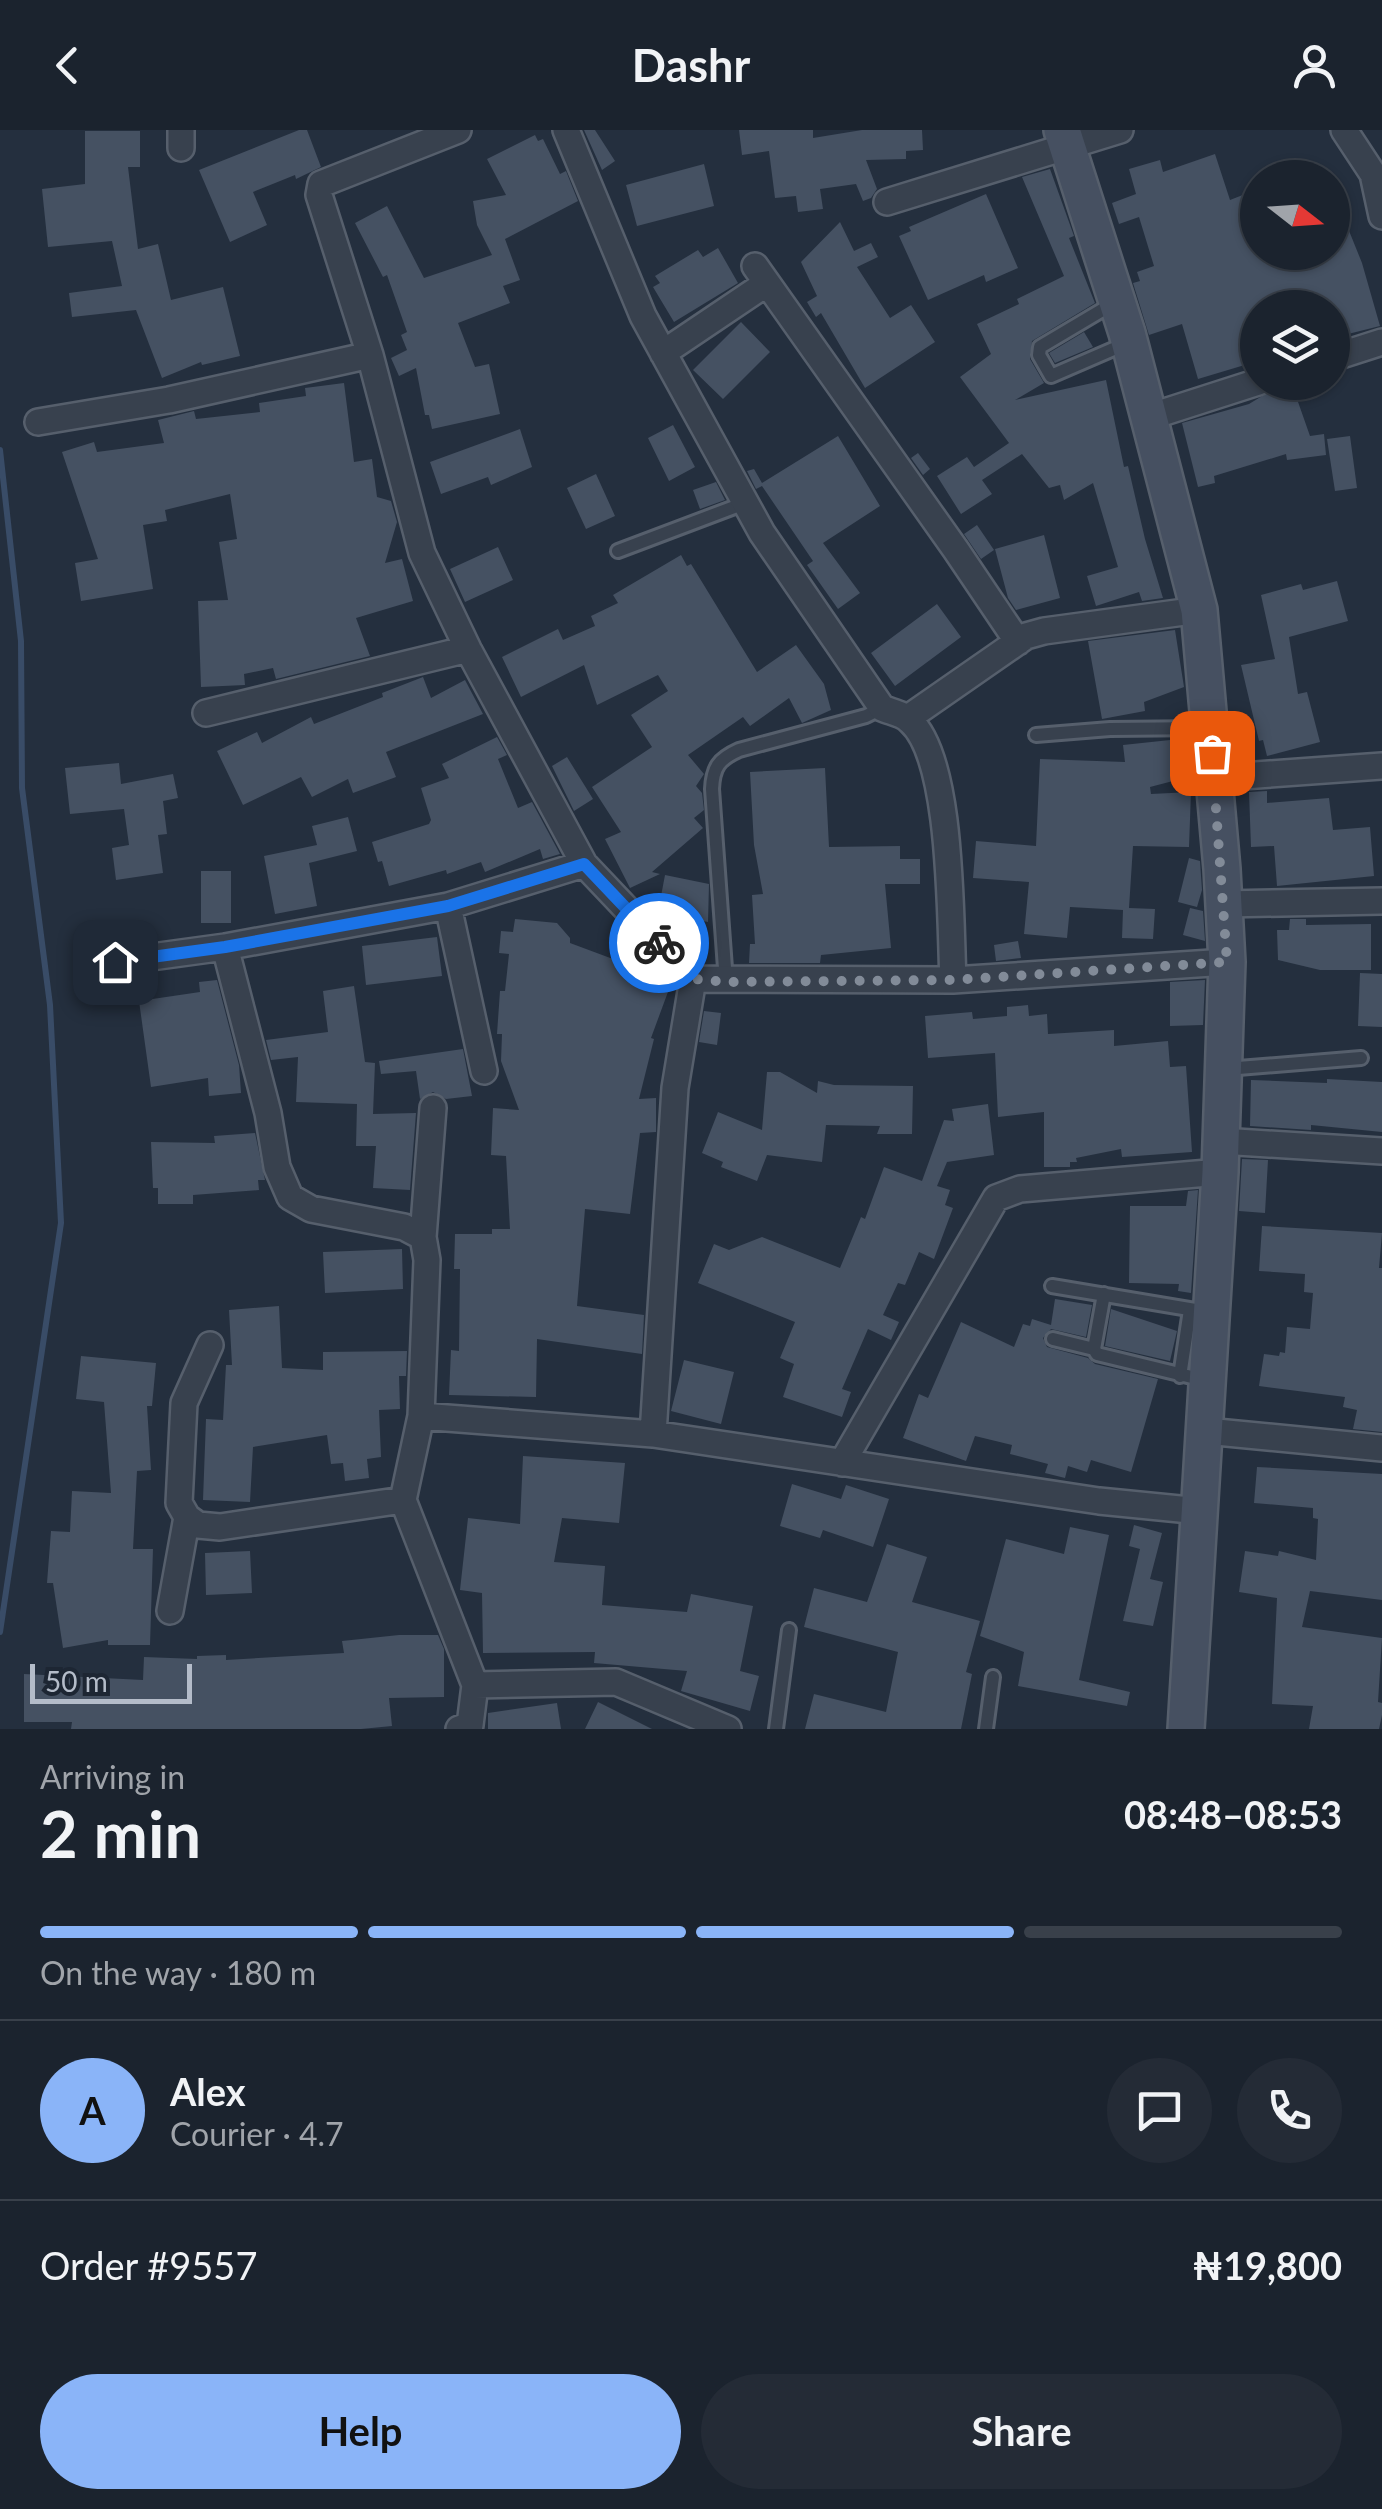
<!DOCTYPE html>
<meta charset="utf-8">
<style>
body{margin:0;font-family:Lato,sans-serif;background:#242b36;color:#f1f3f6;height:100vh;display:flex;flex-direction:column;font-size:38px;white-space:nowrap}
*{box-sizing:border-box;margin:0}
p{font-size:32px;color:#a0a4aa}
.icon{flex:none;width:55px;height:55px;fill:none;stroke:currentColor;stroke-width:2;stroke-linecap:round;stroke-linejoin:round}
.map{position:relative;height:1599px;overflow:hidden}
.sheet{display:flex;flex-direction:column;background:#1b232e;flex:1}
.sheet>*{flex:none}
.needle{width:65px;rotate:107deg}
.controls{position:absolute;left:1240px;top:30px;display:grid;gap:20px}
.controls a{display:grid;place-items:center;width:110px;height:110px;border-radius:50%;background:#1b232e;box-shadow:0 2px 8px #0004,0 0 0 2px #39404a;font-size:50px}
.scale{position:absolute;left:30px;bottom:25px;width:162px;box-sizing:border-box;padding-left:10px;border:5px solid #b4bcc9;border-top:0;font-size:28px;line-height:35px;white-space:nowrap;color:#b4bcc9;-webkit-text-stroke:8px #1d2633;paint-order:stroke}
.pin{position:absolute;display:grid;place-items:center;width:85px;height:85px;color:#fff;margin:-42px;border-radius:20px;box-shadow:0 5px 15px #0006}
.courier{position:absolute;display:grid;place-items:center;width:100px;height:100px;margin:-50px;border:8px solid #1a73e8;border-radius:50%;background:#fff;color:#222;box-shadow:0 2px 12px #0007}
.head em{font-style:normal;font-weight:700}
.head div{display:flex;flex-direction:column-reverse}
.head{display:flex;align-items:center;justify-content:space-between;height:170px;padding:0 40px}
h1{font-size:65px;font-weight:700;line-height:75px}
.bar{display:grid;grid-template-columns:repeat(4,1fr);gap:15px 10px;align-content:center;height:120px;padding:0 40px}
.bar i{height:12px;border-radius:8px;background:#39404a}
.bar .on{background:#8ab4f8}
.bar p{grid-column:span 4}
.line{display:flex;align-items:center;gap:25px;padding:0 40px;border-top:2px solid #39404a}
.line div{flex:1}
.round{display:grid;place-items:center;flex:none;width:105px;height:105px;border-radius:52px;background:#242b36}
.action{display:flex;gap:20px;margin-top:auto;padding:20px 40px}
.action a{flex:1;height:115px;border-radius:60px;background:#8ab4f8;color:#111;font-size:40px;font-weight:700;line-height:115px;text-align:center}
.action a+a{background:#242b36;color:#f1f3f6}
header{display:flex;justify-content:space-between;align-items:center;height:130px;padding:0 40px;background:#1b232e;font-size:45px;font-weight:700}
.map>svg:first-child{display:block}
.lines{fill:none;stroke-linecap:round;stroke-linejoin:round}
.stream{stroke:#394c67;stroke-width:6}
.building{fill:#455162}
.lane-casing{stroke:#565f6c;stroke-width:18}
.street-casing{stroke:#565f6c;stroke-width:30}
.secondary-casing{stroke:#565f6c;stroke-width:40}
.lane{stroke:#38414e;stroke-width:12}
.street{stroke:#38414e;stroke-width:25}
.secondary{stroke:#465061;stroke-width:35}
.done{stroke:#828b98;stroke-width:10;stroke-dasharray:0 18}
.route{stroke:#1a73e8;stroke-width:12}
</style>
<header><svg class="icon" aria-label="back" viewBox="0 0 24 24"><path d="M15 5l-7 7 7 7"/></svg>Dashr<svg class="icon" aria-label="person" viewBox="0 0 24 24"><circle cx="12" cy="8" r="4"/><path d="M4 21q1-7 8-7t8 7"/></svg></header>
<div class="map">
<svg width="1382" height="1599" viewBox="0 0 1382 1599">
<rect width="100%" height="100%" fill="#242f3e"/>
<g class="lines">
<path class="stream" d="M 0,320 L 21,511 L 22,658 L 50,875 L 61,1093 L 0,1502"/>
</g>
<path class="building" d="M 299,0 L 307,0 L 321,37 L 296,49 L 295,45 L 253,62 L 267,95 L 230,112 L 199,40 Z
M 584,0 L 595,0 L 615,31 L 602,40 Z
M 739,0 L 813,0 L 813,8 L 862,0 L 922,0 L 923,20 L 906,21 L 906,29 L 866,30 L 877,59 L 871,68 L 863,71 L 856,54 L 820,59 L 823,79 L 798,82 L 796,66 L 775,68 L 769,21 L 742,25 Z
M 85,1 L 140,1 L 140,37 L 128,37 L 138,119 L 158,114 L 171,170 L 223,157 L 240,226 L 202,235 L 201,232 L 162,248 L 136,180 L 72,187 L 69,163 L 122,156 L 112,111 L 48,117 L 42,59 L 85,54 Z
M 535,5 L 538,11 L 543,9 L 560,44 L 566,41 L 578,71 L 505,109 L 520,150 L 503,156 L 510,173 L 458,193 L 475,237 L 489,234 L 500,284 L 432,299 L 429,285 L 425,285 L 416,238 L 399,246 L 391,228 L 407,220 L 401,205 L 407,202 L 387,145 L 383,147 L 355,93 L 387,76 L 424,148 L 492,125 L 477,95 L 473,71 L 506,65 L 487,29 Z
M 1215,24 L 1230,70 L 1258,59 L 1258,122 L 1332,122 L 1333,61 L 1362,133 L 1380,196 L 1332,208 L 1332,178 L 1258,178 L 1258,231 L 1198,249 L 1182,194 L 1149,205 L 1133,153 L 1140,151 L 1137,142 L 1154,136 L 1139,87 L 1119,94 L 1112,73 L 1136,64 L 1129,39 L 1160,30 L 1163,42 Z
M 704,34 L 714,76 L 637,96 L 626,55 Z
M 1050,39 L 1074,106 L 1069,108 L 1095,173 L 1032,211 L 1030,229 L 1044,253 L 1015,270 L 1106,250 L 1124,337 L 1128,336 L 1145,409 L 1163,468 L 1142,471 L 1139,462 L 1096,476 L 1087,446 L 1118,437 L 1093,353 L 1064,370 L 1060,355 L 1049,358 L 1022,324 L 982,350 L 992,364 L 961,384 L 937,346 L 967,327 L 974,337 L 1009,313 L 960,247 L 991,224 L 977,194 L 1019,174 L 1017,169 L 1064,146 L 1022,47 Z
M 986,64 L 1018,138 L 986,152 L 984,145 L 928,170 L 899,106 L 911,101 L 909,97 Z
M 840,92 L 854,121 L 871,113 L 878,127 L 857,137 L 890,188 L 911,175 L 935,212 L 865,258 L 821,183 L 816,187 L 807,172 L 817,166 L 801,132 Z
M 718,118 L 738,153 L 674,192 L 653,157 L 660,153 L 655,146 L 698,120 L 703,127 Z
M 741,192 L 770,222 L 723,269 L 693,240 Z
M 1084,202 L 1093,217 L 1055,233 L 1049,223 Z
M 1293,252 L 1335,252 L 1335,255 L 1297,269 L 1310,306 L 1324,304 L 1326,325 L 1287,330 L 1286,324 L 1214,346 L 1215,353 L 1198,357 L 1182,293 L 1249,274 L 1272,260 Z
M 344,253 L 354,332 L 372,329 L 377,367 L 391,371 L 397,392 L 385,433 L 402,429 L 413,471 L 356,488 L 370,526 L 276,549 L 273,538 L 244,544 L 245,555 L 201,557 L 198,471 L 228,470 L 219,412 L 237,409 L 230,364 L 165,380 L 167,391 L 143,395 L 153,459 L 81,471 L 75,433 L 98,429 L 62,322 L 94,312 L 97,322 L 164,313 L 158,290 L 194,281 L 196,289 L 260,282 L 259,273 L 306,266 L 305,258 Z
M 673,295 L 695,337 L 669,351 L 648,308 Z
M 520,299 L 532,337 L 491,355 L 488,347 L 441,364 L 430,332 Z
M 838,306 L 880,376 L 823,413 L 860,463 L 838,479 L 807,435 L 813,431 L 762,356 L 756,359 L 747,341 L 754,339 L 762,353 Z
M 1350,306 L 1357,358 L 1335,361 L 1327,309 Z
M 918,323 L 930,339 L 923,345 L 911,328 Z
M 596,344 L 615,386 L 586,399 L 567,358 Z
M 716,352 L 725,370 L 700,379 L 693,360 Z
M 977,395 L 994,420 L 981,429 L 964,404 Z
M 1044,405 L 1060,468 L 1016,480 L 1008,468 L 995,419 Z
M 498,417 L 513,450 L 465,472 L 450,439 Z
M 681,425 L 687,436 L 691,434 L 757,542 L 796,515 L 824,554 L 831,580 L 802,593 L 789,568 L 750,596 L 743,587 L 688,625 L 704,644 L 696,656 L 702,663 L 704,680 L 694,688 L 703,698 L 652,742 L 660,744 L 630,758 L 605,709 L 621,702 L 592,657 L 652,617 L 631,585 L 668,561 L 658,545 L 597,575 L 584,535 L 521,567 L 502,527 L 558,499 L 563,510 L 595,496 L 591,486 L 618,473 L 613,465 Z
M 1337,451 L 1348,491 L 1289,507 L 1298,564 L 1307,562 L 1320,612 L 1267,626 L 1263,610 L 1259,611 L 1241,535 L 1275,529 L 1261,465 L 1301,454 L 1303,460 Z
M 937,474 L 961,507 L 895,556 L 871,523 Z
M 1175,500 L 1184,557 L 1144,572 L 1145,581 L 1102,589 L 1088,511 Z
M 423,547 L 431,568 L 465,550 L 483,584 L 386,622 L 396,647 L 353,663 L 348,649 L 312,667 L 301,647 L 243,675 L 217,621 L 257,602 L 262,613 L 311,587 L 314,594 L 383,567 L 382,563 Z
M 497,607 L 507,625 L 498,629 L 518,678 L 532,672 L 560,724 L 543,729 L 540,719 L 485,742 L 481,732 L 447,744 L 446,740 L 389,756 L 382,731 L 378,732 L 372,712 L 429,694 L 431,690 L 421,658 L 449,648 L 442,634 Z
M 1170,610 L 1173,651 L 1150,657 L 1151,664 L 1191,662 L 1189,717 L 1133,716 L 1129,778 L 1155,779 L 1153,809 L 1122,808 L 1123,780 L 1070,777 L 1067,808 L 1024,804 L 1029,752 L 973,748 L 976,711 L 1036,716 L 1040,629 L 1125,632 L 1123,615 Z
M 567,627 L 593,669 L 574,681 L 552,636 Z
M 119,633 L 121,654 L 173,644 L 178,668 L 163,671 L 167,704 L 158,705 L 163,743 L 116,750 L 112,718 L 129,715 L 124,679 L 70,684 L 65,638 Z
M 825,638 L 829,717 L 900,716 L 900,729 L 920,729 L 920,754 L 885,754 L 891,818 L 821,825 L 820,833 L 749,833 L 750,814 L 755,814 L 752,765 L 763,764 L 754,715 L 750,642 Z
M 1267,661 L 1267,673 L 1329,668 L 1333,700 L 1370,697 L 1374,746 L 1277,756 L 1274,716 L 1251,717 L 1249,662 Z
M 348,687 L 357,721 L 309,733 L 317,776 L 275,784 L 264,726 L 317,715 L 312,696 Z
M 1189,728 L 1200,731 L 1202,760 L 1197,777 L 1178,772 Z
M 201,741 L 231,741 L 231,793 L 201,793 Z
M 665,745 L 709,754 L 708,792 L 658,782 Z
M 1190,778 L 1203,781 L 1205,811 L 1183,805 Z
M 515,789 L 557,793 L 570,808 L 570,813 L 672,851 L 651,908 L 654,909 L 639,969 L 656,968 L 656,1002 L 640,1003 L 630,1084 L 585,1079 L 577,1176 L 644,1185 L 642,1224 L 537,1209 L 536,1267 L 449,1265 L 451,1220 L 459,1221 L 460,1139 L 454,1139 L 455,1104 L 492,1104 L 492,1099 L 510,1099 L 506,1026 L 491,1025 L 493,978 L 519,980 L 501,931 L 502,904 L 497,904 L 500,861 L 505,861 L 509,824 L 499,823 L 501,801 L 513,802 Z
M 1290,789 L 1306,789 L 1306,795 L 1371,794 L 1371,840 L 1320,840 L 1278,830 L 1277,800 L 1289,800 Z
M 437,807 L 442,846 L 366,855 L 362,816 Z
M 1018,811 L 1021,828 L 996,831 L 994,815 Z
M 1360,843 L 1382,844 L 1382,897 L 1358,896 Z
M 217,850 L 239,935 L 241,963 L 209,966 L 208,948 L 151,957 L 139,871 L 200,862 L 199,852 Z
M 1205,850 L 1203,895 L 1170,896 L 1170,852 Z
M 354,856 L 365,932 L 375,933 L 373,984 L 416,983 L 410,1060 L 373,1058 L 376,1016 L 356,1016 L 357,974 L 296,972 L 298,927 L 271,930 L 266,910 L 328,902 L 323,861 Z
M 1028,875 L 1029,886 L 1047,884 L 1048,904 L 1114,900 L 1114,916 L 1168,911 L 1170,937 L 1186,936 L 1192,1022 L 1122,1027 L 1121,1019 L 1076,1028 L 1077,1032 L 1070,1032 L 1070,1037 L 1044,1037 L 1044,982 L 998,987 L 995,923 L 928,928 L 925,886 L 972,882 L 973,889 L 1007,886 L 1007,877 Z
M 704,881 L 721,883 L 717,915 L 699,912 Z
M 463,919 L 472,966 L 446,969 L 433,962 L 420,969 L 416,941 L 381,944 L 379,931 Z
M 767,942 L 780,942 L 817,963 L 818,951 L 834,955 L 913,956 L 912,1004 L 877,1004 L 880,996 L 826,995 L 822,1032 L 767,1025 L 757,1051 L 721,1037 L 723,1032 L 702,1023 L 718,982 L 762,1000 Z
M 1327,949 L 1382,952 L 1382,1002 L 1311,995 L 1311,1000 L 1250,996 L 1251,950 L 1327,953 Z
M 988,974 L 994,1025 L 947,1032 L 937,1056 L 950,1060 L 945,1075 L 953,1078 L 934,1129 L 919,1122 L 905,1155 L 898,1153 L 883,1185 L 899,1192 L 891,1210 L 868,1199 L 842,1259 L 851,1262 L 842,1287 L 783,1267 L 794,1234 L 780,1228 L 795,1192 L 698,1153 L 714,1114 L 729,1120 L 762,1107 L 840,1138 L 861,1087 L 865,1089 L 884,1037 L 922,1051 L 944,990 L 954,991 L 952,979 Z
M 255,1003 L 265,1050 L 258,1050 L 259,1060 L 193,1065 L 193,1074 L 158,1074 L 158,1058 L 153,1058 L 151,1012 L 215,1013 L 214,1006 Z
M 1242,1029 L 1268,1030 L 1265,1083 L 1239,1081 Z
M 1198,1060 L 1191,1163 L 1178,1161 L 1179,1154 L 1129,1153 L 1130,1076 L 1186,1076 L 1188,1061 Z
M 1262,1096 L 1382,1103 L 1379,1138 L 1382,1138 L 1382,1302 L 1353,1299 L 1357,1280 L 1343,1277 L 1345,1267 L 1259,1256 L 1264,1224 L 1279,1226 L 1280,1222 L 1285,1223 L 1287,1197 L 1310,1199 L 1313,1163 L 1304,1162 L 1305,1144 L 1259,1141 Z
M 402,1119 L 403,1159 L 325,1163 L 323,1122 Z
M 1055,1169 L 1092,1175 L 1086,1207 L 1051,1199 L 1043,1208 L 1047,1217 L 1088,1228 L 1095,1234 L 1158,1249 L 1131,1342 L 1091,1330 L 1087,1342 L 1068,1336 L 1065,1348 L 1045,1343 L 1048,1334 L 1010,1324 L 1012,1315 L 975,1306 L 966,1331 L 903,1308 L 919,1264 L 928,1268 L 961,1192 L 1014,1217 L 1023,1194 L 1030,1196 L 1032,1189 L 1051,1195 Z
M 279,1176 L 282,1238 L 323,1240 L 323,1222 L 407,1221 L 406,1246 L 399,1246 L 400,1279 L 379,1280 L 381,1327 L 367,1329 L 369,1348 L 345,1351 L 343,1333 L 331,1334 L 327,1305 L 253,1317 L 250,1372 L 203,1370 L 206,1289 L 223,1290 L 226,1235 L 232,1235 L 229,1180 Z
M 1111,1179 L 1177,1201 L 1170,1231 L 1105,1216 Z
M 81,1226 L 156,1233 L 152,1276 L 147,1276 L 151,1340 L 137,1341 L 133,1419 L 153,1419 L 150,1515 L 108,1515 L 108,1510 L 63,1518 L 53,1453 L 47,1453 L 51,1401 L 70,1402 L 72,1361 L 111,1363 L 104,1272 L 76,1269 Z
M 684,1230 L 734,1242 L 721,1294 L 671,1281 Z
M 523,1326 L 625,1333 L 619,1393 L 562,1388 L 554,1432 L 605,1436 L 602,1475 L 687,1482 L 691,1464 L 753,1476 L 740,1541 L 759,1546 L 750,1581 L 681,1561 L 687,1541 L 594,1533 L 595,1522 L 483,1523 L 482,1463 L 460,1460 L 468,1388 L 520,1394 Z
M 1257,1337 L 1382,1344 L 1382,1470 L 1310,1461 L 1302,1497 L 1382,1508 L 1378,1572 L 1382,1573 L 1382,1585 L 1379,1599 L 1309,1599 L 1313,1576 L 1272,1574 L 1277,1468 L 1239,1462 L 1245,1421 L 1278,1426 L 1279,1421 L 1316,1430 L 1318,1389 L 1313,1388 L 1313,1378 L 1254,1373 Z
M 792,1354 L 841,1369 L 846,1355 L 889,1369 L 873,1417 L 823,1400 L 820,1408 L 780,1396 Z
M 1134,1395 L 1162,1403 L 1150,1449 L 1163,1452 L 1153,1496 L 1123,1491 L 1140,1419 L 1129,1416 Z
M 1070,1397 L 1109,1405 L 1079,1550 L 1130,1562 L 1127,1576 L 1018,1556 L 1024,1522 L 980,1506 L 1006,1409 L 1064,1424 Z
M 887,1414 L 927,1427 L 912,1472 L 980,1491 L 966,1542 L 972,1544 L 961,1599 L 805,1599 L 814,1564 L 886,1582 L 898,1522 L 804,1497 L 814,1458 L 867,1472 Z
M 250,1421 L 252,1463 L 206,1465 L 205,1423 Z
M 399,1505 L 438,1505 L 444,1519 L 444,1567 L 389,1568 L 392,1596 L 361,1599 L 71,1599 L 72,1592 L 24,1592 L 24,1544 L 143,1550 L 144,1527 L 197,1529 L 197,1526 L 226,1525 L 226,1530 L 344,1523 L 342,1511 Z
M 598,1572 L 652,1599 L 585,1599 Z
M 557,1573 L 561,1599 L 488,1599 L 488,1583 Z"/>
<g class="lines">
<defs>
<path id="lane" d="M 1114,173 L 1040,217 L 1039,225 L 1051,246 L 1125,214
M 618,421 L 745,373
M 1036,605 L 1110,599 L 1207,598
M 726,852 L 712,659 C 713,637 719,629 739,620 L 866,586 L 882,578
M 1226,939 L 1361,928
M 1052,1156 L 1207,1182
M 1104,1164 L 1094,1219 L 1097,1224 L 1204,1250
M 1053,1209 L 1094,1219
M 1180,1246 L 1190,1180
M 776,1599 L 789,1500
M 986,1599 L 993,1547"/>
<path id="street" d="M 458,0 L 321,54 L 319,65 L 370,225 L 422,423 L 468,519 L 584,734 L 693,849 L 675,958 L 653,1304
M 566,0 L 643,186 L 762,403 L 882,578 C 891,582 904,584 910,591 C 953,629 950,792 953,850 L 1227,832
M 1344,0 L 1373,44 L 1382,86
M 181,18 L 181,0
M 887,72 L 1120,0
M 755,136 L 956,420 L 1018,512
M 663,223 L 767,153
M 1332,228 L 1382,212
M 1149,287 L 1258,252
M 38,292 L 169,270 L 370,225
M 206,583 L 468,519
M 908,588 L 1026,506 L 1044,501 L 1199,480
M 1214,648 L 1382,636
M 1224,774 L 1382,771
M 448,776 L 484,941
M 225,817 L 268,983 L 277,1037 L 290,1067 L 311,1079 L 404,1097 L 423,1107 L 427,1130 L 421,1286 L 403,1370 L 475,1555
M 115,832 L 225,817 L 448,776 L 584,734
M 693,849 L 953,850
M 1221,1011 L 1382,1021
M 423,1107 L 433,978
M 210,1215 L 184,1273 L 179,1373 L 187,1387 L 198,1395 L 220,1397 L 403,1370
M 421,1286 L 653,1304 L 1099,1371 L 1200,1381
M 1206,1301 L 1382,1318
M 842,1333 L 996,1068 L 1020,1059 L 1220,1042
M 170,1481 L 187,1387
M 459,1599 L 470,1595 L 475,1555 L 616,1552 L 728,1599"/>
<path id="secondary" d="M 1062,0 L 1127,203 L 1199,480 L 1222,739 L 1227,832 L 1220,1042 L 1186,1599"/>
</defs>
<use href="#lane" class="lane-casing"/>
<use href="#street" class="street-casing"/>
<use href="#secondary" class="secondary-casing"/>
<use href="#lane" class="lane"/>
<use href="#street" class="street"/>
<use href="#secondary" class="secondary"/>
</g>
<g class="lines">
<path class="done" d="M 659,813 L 694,849 L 726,852 L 953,850 L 1227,832 L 1212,623"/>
<path class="route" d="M 115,832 L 225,817 L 448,776 L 584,734 L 659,813"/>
</g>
</svg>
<div class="controls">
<a><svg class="needle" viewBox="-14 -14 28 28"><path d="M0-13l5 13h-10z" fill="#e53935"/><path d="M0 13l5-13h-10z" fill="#a0a4aa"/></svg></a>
<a><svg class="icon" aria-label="layers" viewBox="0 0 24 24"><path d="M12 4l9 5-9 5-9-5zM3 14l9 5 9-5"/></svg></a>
</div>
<div class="scale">50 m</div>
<div class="pin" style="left:1212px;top:623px;background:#ea580c"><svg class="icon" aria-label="bag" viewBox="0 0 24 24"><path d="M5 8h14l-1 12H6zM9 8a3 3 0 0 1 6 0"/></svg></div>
<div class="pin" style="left:115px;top:832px;background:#1f2937"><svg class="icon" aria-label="home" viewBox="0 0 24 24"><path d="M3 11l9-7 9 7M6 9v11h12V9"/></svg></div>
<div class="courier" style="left:659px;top:813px"><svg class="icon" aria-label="bike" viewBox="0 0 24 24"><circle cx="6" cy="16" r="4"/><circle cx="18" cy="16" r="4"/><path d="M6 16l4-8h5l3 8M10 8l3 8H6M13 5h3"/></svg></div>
</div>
<section class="sheet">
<div class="head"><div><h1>2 min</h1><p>Arriving in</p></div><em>08:48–08:53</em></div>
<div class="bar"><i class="on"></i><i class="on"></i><i class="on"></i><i></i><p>On the way · 180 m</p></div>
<div class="line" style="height:180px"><b class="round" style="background:#8ab4f8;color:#111">A</b><div><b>Alex</b><p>Courier · 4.7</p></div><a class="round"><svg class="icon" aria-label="chat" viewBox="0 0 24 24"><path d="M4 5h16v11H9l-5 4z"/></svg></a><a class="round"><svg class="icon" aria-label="phone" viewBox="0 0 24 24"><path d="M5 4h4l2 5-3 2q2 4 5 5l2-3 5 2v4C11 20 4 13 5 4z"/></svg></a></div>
<div class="line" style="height:130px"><div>Order #9557</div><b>₦19,800</b></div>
<div class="action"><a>Help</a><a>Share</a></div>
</section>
